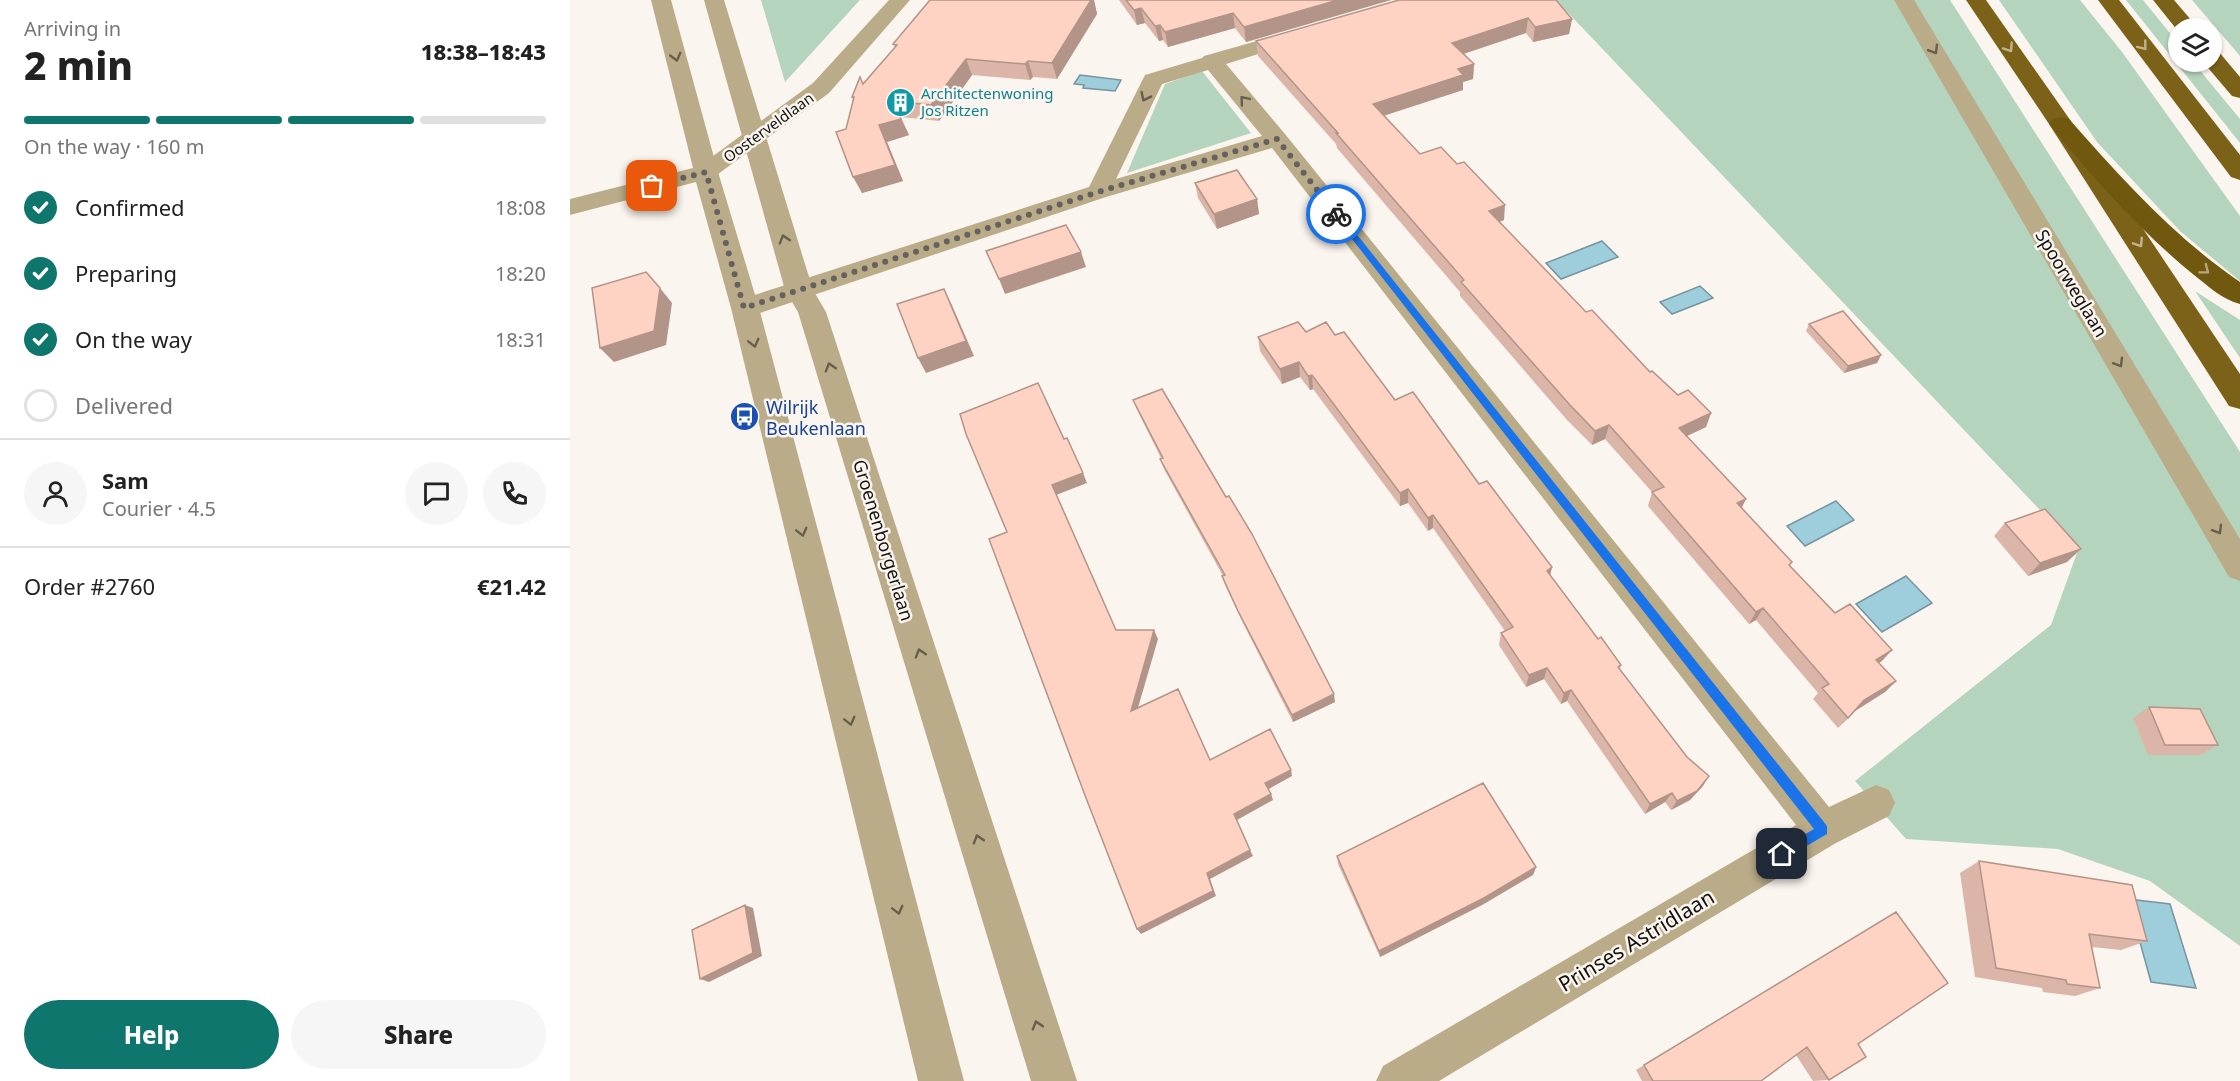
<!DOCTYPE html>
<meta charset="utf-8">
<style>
body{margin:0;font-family:"Noto Sans",sans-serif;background:#f6f6f6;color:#222;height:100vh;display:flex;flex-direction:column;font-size:22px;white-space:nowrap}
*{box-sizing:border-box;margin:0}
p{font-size:20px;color:#767676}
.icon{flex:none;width:33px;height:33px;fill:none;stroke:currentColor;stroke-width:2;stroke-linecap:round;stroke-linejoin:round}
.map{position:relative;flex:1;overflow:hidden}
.sheet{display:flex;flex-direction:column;background:#fff;width:570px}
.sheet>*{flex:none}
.buttons{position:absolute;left:1598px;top:18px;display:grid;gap:12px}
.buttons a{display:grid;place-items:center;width:54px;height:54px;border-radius:50%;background:#fff;box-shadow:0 2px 4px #0004;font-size:30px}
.pin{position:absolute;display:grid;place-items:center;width:51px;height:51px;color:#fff;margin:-26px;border-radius:12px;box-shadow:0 3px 9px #0006}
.courier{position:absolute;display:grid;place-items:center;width:60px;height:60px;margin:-30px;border:4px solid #1a73e8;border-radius:50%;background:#fff;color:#222;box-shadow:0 2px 8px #0007}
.overview em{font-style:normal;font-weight:800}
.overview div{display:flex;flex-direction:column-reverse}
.overview{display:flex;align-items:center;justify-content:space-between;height:102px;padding:0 24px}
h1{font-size:39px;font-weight:800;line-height:45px}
.bar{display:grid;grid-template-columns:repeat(4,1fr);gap:9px 6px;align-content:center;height:72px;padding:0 24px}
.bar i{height:8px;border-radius:4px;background:#e0e0e0}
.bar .on{background:#0f766e}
.bar p{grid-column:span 4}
.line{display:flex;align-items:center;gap:15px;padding:0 24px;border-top:2px solid #e0e0e0}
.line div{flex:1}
.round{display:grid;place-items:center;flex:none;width:63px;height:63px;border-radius:32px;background:#f6f6f6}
ol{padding:0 24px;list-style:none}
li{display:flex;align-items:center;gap:18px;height:66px}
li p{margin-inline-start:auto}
li .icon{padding:6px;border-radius:50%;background:#0f766e;color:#fff;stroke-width:4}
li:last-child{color:#767676}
li i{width:33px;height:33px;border:3px solid #e0e0e0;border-radius:50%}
.cta{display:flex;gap:12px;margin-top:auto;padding:12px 24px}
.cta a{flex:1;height:69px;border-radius:36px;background:#0f766e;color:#fff;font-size:24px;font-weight:800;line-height:69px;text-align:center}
.cta a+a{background:#f6f6f6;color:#222}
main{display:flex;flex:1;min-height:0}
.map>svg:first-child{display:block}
.green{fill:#b5d4be}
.water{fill:#9ecddc;stroke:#75959f;stroke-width:1.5}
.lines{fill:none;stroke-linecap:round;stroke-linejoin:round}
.minor{fill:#baac89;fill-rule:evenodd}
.tertiary{fill:#baac89;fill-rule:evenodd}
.trunk{fill:#7c6218;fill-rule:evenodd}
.motorway{fill:#70580e;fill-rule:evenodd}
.wall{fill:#dab5a8}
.shaded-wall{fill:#b29488}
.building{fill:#fed3c3;stroke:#b29488;stroke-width:1.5}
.oneway{stroke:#c2b38e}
.oneway2{stroke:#675f4c}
.oneway3{stroke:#b6a67e}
.route{fill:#1a73e8}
.done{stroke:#65615e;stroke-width:6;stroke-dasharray:0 10.8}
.labels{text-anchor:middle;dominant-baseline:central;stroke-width:5;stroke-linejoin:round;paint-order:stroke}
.far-culture-label{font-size:15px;fill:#0d838f;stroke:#fbf5ef;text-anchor:start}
.far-street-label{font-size:15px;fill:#141210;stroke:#fbf5ef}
.street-label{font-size:18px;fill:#141210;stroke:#fbf5ef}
.transit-label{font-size:18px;fill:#164399;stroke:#fbf5ef;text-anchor:start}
.near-street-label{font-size:21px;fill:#141210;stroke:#fbf5ef}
</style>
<main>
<section class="sheet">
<div class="overview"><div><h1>2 min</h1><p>Arriving in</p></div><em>18:38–18:43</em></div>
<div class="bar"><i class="on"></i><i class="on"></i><i class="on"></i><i></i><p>On the way · 160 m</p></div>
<ol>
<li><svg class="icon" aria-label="check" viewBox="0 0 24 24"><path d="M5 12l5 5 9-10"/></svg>Confirmed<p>18:08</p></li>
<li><svg class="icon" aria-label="check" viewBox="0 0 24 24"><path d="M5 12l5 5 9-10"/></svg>Preparing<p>18:20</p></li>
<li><svg class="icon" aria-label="check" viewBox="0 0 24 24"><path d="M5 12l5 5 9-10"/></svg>On the way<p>18:31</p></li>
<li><i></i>Delivered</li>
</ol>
<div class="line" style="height:108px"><a class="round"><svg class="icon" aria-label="person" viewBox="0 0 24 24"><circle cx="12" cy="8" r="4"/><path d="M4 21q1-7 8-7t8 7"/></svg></a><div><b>Sam</b><p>Courier · 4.5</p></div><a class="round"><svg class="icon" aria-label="chat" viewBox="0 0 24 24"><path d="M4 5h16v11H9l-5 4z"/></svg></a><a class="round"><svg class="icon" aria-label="phone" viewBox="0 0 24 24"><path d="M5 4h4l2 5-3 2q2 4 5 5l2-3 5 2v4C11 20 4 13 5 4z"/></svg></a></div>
<div class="line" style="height:78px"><div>Order #2760</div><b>€21.42</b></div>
<div class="cta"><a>Help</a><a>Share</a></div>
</section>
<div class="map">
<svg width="1670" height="1081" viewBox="0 0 1670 1081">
<rect width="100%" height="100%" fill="#fbf5ef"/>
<path class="green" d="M 191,0 L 290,0 L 215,82 Z
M 986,0 L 1380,0 L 1670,452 L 1670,946 L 1580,881 L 1488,849 L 1336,839 L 1285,781 L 1481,625 L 1508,550 Z
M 1429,0 L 1510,0 L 1552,52 L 1670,216 L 1670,281 L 1610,231 L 1527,142 Z
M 1556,0 L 1573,0 L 1608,43 L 1608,62 L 1623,62 L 1670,119 L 1670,143 Z
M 1622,0 L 1670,0 L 1670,56 Z
M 632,71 L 681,133 L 557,173 L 595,84 Z
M 1625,291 L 1670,320 L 1670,358 Z"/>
<path class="water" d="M 510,75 L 551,80 L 545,91 L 513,88 L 514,85 L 504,84 Z
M 1032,241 L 1048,257 L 991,279 L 976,263 Z
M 1130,286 L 1143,298 L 1102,314 L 1090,302 Z
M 1266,501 L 1284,520 L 1235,546 L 1217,526 Z
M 1336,576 L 1362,603 L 1312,632 L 1286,604 Z
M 1558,899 L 1600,904 L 1626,988 L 1581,982 Z"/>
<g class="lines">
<path class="minor" d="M 319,0 L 340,0 L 259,93 L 144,177 L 136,179 L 128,177 L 124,172 L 128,167 L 243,83 Z
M 1324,0 L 1344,0 L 1670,539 L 1670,581 L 1659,577 Z
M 729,29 L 736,31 L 739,35 L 736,39 L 656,64 L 715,134 L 1259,807 L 1306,785 L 1319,790 L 1325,803 L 1319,816 L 1266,843 L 869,1081 L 806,1081 L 813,1066 L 1226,825 L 702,148 L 536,197 L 184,315 L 175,317 L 166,315 L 162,308 L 166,301 L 519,187 L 575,75 L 632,58 L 634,56 ZM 638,70 L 692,136 L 546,179 L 592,84 Z"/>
<path class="tertiary" d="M 81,0 L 101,0 L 148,172 L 189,308 L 394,1081 L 348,1081 L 161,308 L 126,182 L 0,215 L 0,199 L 123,168 Z
M 134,0 L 154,0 L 243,290 L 256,312 L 507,1081 L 461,1081 L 228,312 L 215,290 Z"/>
<path class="trunk" d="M 1396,0 L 1416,0 L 1503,124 L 1670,374 L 1670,409 L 1659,406 L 1479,124 Z
M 1528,0 L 1549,0 L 1670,155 L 1670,180 L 1661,177 Z
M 1583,0 L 1604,0 L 1628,28 L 1608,28 L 1608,31 Z
M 1641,50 L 1649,52 L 1670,77 L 1670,98 L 1662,96 L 1633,62 L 1641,62 Z"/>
<path class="motorway" d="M 1491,117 L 1499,119 C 1551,178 1604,237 1670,282 L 1670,304 C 1653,300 1638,286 1624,275 C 1571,232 1526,181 1483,129 L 1479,124 L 1483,119 Z"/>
</g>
<path class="wall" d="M 360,0 L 524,0 L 527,14 L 487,79 L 463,77 L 460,80 L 402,75 L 369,121 L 331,117 L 339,135 L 317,142 L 333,181 L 292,193 L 276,129 L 283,100 L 282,97 L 290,77 L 293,84 L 325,48 L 323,44 Z
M 549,0 L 821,0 L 676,42 L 665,28 L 598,47 L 593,40 L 589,41 L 575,23 L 567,25 Z
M 829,0 L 1002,19 L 999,34 L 963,42 L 956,33 L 893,54 L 904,64 L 903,79 L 893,82 L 893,90 L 814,115 L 850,154 L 934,220 L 930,222 L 1016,312 L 1080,372 L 1108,395 L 1141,413 L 1136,427 L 1117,436 L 1176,499 L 1172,508 L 1222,562 L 1220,566 L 1312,661 L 1309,663 L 1326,681 L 1315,692 L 1285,711 L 1268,728 L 1243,699 L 1248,693 L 1186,620 L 1179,624 L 1078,506 L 1082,492 L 1035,439 L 1022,445 L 997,420 L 890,296 L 890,292 L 767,148 L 766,144 L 688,56 L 686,41 Z
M 625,183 L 687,199 L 689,214 L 647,229 L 628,198 Z
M 1239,324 L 1311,355 L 1307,363 L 1274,373 L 1236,331 Z
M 736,332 L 765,335 L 825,400 L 909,484 L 982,567 L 980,575 L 1028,639 L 1051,665 L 1050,669 L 1133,786 L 1120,800 L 1101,810 L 1095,802 L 1075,814 L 997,701 L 991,704 L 974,679 L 956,687 L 929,645 L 931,633 L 935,631 L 863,528 L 858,531 L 838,503 L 830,506 L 743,389 L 740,390 L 730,377 L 712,384 L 690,351 L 688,337 Z
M 563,400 L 765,702 L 723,722 L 671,619 L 655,585 L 652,576 L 653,576 L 594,469 L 590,459 L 591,458 L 567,410 Z
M 1435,523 L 1497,562 L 1458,576 L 1424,536 Z
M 1579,707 L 1648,745 L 1630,755 L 1578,755 L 1563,718 Z
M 767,856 L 966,867 L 963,875 L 912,905 L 810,957 L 768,864 Z
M 1409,861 L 1577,941 L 1551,950 L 1522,947 L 1530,988 L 1505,996 L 1473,992 L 1472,988 L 1405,977 L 1390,873 Z
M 1326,912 L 1288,1044 L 1259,1080 L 1243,1081 L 1226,1055 L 1191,1081 L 1072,1081 L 1066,1070 Z"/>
<path class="shaded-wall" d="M 521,0 L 524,0 L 527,14 L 487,79 L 482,63 Z
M 768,0 L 821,0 L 676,42 L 674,27 Z
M 571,8 L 575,23 L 567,25 L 564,10 Z
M 663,13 L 665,28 L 598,47 L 595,32 Z
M 958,18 L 956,33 L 881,58 L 882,43 Z
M 1002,19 L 999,34 L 963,42 L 965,27 Z
M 590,25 L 593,40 L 589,41 L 585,26 Z
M 396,59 L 402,75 L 369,121 L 361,105 Z
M 458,61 L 463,77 L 460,80 L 455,64 Z
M 904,64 L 903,79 L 893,82 L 893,90 L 804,119 L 803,104 L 888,69 Z
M 331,119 L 339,135 L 317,142 L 333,181 L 292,193 L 283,177 L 309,125 Z
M 687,199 L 689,214 L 647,229 L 644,214 Z
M 935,205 L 934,220 L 918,226 L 919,211 Z
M 511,252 L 516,267 L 435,294 L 429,279 Z
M 90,288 L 102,303 L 96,345 L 44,362 L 30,348 Z
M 374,289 L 381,303 L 404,356 L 356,373 L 348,358 Z
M 1311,355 L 1307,363 L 1274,373 L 1278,366 Z
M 729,362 L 730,377 L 712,384 L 710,369 Z
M 742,375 L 743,389 L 740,390 L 738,376 Z
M 1141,413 L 1136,427 L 1104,442 L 1109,428 Z
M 1039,425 L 1035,439 L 1022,445 L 1025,431 Z
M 513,473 L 517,483 L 486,495 L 482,485 Z
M 838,489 L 838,503 L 830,506 L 830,493 Z
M 1176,499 L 1169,512 L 1167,503 Z
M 863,515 L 863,528 L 858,531 L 858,518 Z
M 1511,549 L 1497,562 L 1458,576 L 1470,563 Z
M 982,567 L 979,580 L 977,571 Z
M 1193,608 L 1186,620 L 1179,624 L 1186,612 Z
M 584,630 L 588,639 L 565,718 L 561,711 Z
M 1322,650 L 1312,661 L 1296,671 L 1306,660 Z
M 977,668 L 974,679 L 956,687 L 959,675 Z
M 1326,681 L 1315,692 L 1285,711 L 1268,728 L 1294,700 Z
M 1001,690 L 997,701 L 991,704 L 994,693 Z
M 764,694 L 765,702 L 723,722 L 722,715 Z
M 721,770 L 722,776 L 697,790 L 695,783 Z
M 1139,776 L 1133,786 L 1120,800 L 1101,810 L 1107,801 Z
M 1102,793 L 1095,802 L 1075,814 L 1080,804 Z
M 701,794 L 703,800 L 667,820 L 664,814 Z
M 680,850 L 683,856 L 640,879 L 646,896 L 571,934 L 567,929 L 637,873 Z
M 966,867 L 963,875 L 912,905 L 810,957 L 809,951 Z
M 175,905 L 183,908 L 192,956 L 139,982 L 130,979 Z"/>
<path class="building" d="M 360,0 L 521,0 L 482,63 L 458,61 L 455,64 L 396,59 L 361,105 L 322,101 L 331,119 L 309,125 L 325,165 L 283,177 L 266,132 L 276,129 L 284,97 L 282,97 L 290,77 L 293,84 L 327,45 L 323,44 Z
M 556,0 L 768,0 L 674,27 L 663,13 L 595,32 L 590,25 L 585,26 L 571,8 L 564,10 Z
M 829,0 L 986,0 L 1002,19 L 965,27 L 958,18 L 882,43 L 904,64 L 888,69 L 893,75 L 803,104 L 850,154 L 871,147 L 887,164 L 894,162 L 935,205 L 919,211 L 1016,312 L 1022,310 L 1080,372 L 1082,371 L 1108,395 L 1118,390 L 1141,413 L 1109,428 L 1176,499 L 1167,503 L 1222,562 L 1219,565 L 1265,613 L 1280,604 L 1322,650 L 1306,660 L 1326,681 L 1294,700 L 1278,718 L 1252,688 L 1259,684 L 1193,608 L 1186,612 L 1082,492 L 1094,487 L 1039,425 L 1025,431 L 1000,405 L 891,282 L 894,280 L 766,133 L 768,133 L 686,41 Z
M 667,170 L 687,199 L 644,214 L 625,183 Z
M 496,225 L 511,252 L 429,279 L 416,251 Z
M 76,272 L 90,288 L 84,331 L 30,348 L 22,288 Z
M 374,289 L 396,341 L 348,358 L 327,304 Z
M 1273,311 L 1311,355 L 1278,366 L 1239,324 Z
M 728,322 L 736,332 L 756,322 L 765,335 L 774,332 L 825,400 L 843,392 L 909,484 L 917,481 L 969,550 L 982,567 L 977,571 L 1028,639 L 1031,637 L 1051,665 L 1048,667 L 1117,757 L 1139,776 L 1127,791 L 1107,801 L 1102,793 L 1080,804 L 1001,690 L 994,693 L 977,668 L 959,675 L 931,633 L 943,627 L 863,515 L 858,518 L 838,489 L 830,493 L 742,375 L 738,376 L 729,362 L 710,369 L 688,337 Z
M 468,383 L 494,439 L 497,438 L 513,473 L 482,485 L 546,630 L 584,630 L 561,711 L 608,689 L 640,760 L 700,729 L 721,770 L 695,783 L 701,794 L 664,814 L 680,850 L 637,873 L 643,891 L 567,929 L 516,798 L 419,539 L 437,532 L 396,434 L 390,414 Z
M 592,389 L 656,497 L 659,496 L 682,534 L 764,694 L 722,715 L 668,611 L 652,576 L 655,575 L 590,459 L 593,458 L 563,400 Z
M 1475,509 L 1511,549 L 1470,563 L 1435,523 Z
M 1579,707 L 1630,709 L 1648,745 L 1595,745 Z
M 913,783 L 966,867 L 914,898 L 809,951 L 767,856 Z
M 1409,861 L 1562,885 L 1577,941 L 1519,934 L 1530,988 L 1497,984 L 1496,980 L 1426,968 Z
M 175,905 L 183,953 L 130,979 L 122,930 Z
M 1326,912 L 1378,983 L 1288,1044 L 1296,1057 L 1259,1080 L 1237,1047 L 1191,1081 L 1083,1081 L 1074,1065 Z"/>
<defs><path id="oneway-chevron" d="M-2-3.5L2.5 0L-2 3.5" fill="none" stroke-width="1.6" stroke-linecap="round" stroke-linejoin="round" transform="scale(1.5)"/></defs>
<g class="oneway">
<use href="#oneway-chevron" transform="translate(1573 46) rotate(52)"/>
<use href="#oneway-chevron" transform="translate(1439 48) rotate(56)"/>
<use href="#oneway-chevron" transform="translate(1569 243) rotate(57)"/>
</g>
<g class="oneway2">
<use href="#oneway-chevron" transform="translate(1364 50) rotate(59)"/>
<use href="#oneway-chevron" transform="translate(106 57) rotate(75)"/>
<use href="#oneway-chevron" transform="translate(575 97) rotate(116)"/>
<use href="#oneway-chevron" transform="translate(674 100) rotate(-130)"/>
<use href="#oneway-chevron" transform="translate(214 239) rotate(-107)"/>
<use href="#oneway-chevron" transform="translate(184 343) rotate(76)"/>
<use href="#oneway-chevron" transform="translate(1549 363) rotate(59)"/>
<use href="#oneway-chevron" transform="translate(260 367) rotate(-107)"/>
<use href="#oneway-chevron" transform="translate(1648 530) rotate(59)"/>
<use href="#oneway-chevron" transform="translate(232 532) rotate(76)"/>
<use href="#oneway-chevron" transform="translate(350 653) rotate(-107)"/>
<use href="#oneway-chevron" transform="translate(280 721) rotate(76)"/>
<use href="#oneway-chevron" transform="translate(408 839) rotate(-107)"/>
<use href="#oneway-chevron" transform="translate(328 910) rotate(76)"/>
<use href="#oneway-chevron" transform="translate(467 1025) rotate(-107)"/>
</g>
<use class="oneway3" href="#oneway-chevron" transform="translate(1635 270) rotate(37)"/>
<path class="route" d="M 764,212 L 769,212 L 1257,826 L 1257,834 L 1216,858 L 1208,858 L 1208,850 L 1244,829 L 764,216 Z"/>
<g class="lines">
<path class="done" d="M 82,186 L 136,172 L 174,308 L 528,192 L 707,139 L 766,214"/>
</g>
<defs>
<symbol id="building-disc" viewBox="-11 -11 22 22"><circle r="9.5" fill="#0f9aa8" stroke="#fbf5ef"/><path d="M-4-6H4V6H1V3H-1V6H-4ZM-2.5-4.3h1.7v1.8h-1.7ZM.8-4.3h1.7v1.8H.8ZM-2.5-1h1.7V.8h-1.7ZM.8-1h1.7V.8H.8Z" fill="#fff"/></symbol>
<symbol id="bus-disc" viewBox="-11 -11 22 22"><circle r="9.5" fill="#1a4fb4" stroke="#fbf5ef"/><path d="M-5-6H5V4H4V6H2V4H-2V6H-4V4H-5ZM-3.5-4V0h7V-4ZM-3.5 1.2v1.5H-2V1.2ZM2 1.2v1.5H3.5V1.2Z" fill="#fff"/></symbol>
</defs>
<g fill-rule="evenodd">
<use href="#building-disc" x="314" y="86" width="33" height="33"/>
<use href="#bus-disc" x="158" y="400" width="33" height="33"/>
</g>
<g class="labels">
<g class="far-culture-label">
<text x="351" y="93">Architectenwoning<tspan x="351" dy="17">Jos Ritzen</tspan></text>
</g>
<g class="far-street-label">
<text transform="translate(198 127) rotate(-36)">Oosterveldlaan</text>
</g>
<g class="street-label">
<text transform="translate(1502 283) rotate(59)">Spoorweglaan</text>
<text transform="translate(314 540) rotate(73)">Groenenborgerlaan</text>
</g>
<g class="transit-label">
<text x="196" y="407">Wilrijk<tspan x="196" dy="21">Beukenlaan</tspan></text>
</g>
<g class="near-street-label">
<text transform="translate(1066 940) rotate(-31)">Prinses Astridlaan</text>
</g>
</g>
</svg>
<div class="buttons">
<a><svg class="icon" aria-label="layers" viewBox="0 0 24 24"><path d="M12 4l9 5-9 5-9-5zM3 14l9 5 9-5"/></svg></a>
</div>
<div class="pin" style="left:82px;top:186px;background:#ea580c"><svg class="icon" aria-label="bag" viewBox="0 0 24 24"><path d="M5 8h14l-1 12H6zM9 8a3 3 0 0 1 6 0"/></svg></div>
<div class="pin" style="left:1212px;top:854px;background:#1f2937"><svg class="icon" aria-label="home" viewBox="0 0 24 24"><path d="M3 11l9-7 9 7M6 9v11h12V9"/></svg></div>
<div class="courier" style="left:766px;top:214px"><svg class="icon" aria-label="bike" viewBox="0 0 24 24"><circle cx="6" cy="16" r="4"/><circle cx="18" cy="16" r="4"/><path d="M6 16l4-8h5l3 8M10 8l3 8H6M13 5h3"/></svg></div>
</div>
</main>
